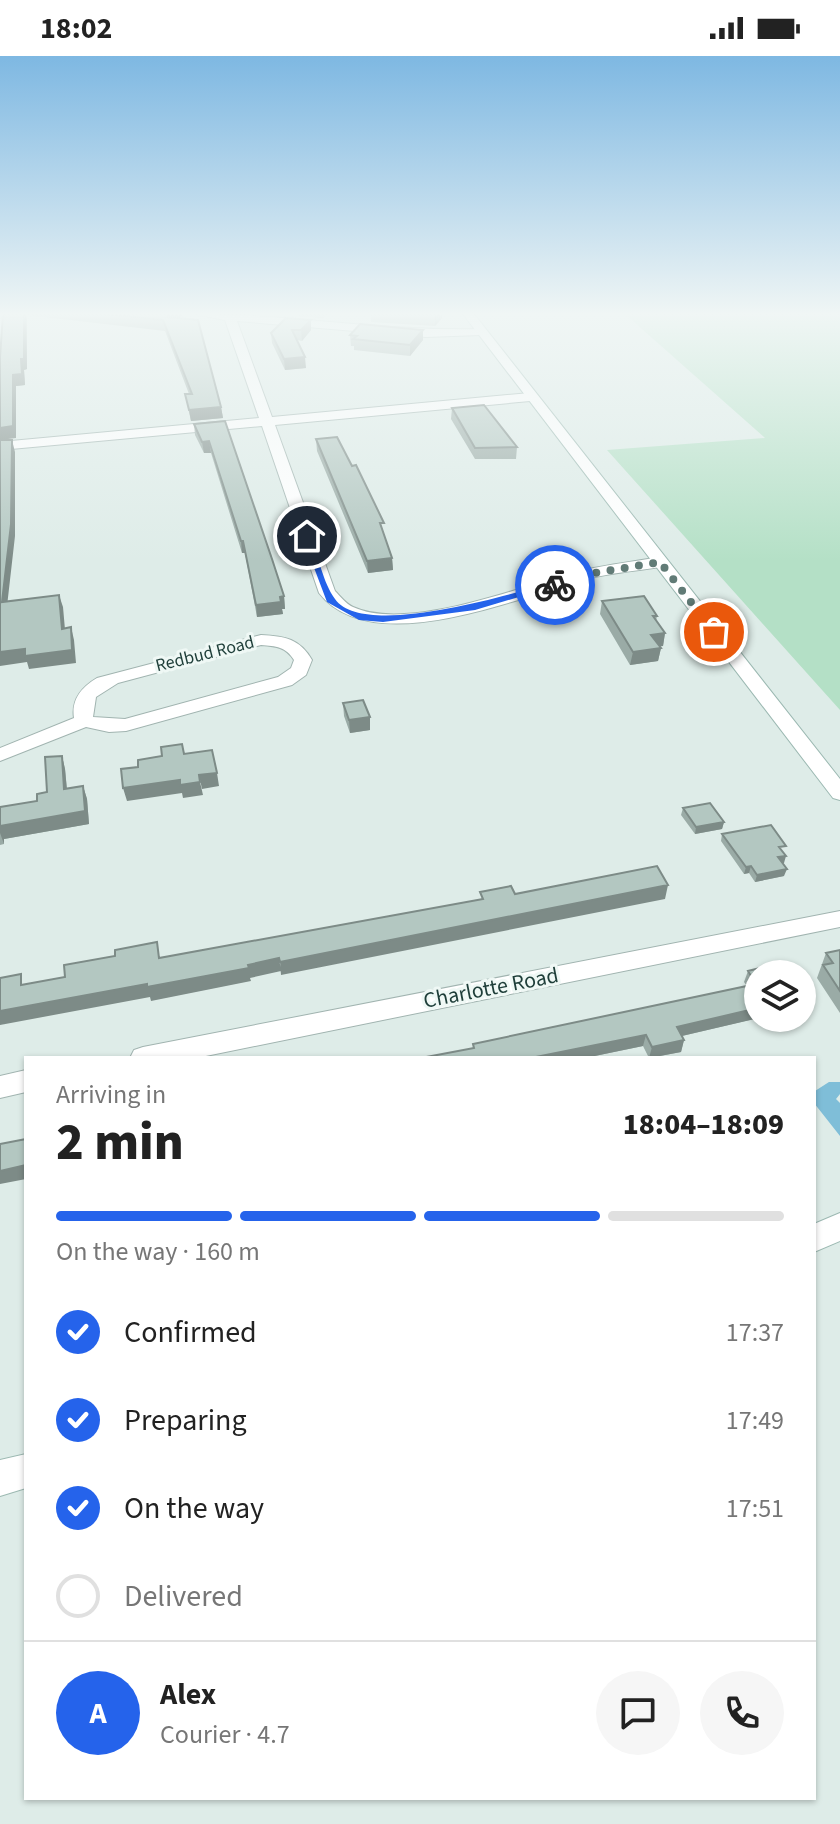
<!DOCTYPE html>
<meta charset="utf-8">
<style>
body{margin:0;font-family:"Source Sans 3",sans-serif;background:#f6f6f6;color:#222;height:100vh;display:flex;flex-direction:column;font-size:30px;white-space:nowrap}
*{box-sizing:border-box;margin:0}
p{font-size:26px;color:#767676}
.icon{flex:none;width:44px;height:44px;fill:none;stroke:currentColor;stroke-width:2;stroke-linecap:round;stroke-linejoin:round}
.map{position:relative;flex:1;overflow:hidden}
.panel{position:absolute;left:24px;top:1000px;width:792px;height:744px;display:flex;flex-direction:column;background:#fff;border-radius:0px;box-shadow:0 2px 6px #0004}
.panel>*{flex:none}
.controls{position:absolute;left:744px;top:904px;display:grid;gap:16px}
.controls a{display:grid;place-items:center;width:72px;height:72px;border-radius:50%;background:#fff;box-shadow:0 2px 6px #0004;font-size:40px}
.pin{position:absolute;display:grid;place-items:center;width:68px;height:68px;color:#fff;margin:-34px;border:4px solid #fff;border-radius:50%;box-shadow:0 2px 8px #0007}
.courier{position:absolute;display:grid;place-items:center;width:80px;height:80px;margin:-40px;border:6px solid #2563eb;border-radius:50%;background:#fff;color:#222;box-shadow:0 2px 10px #0007}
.head em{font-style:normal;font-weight:800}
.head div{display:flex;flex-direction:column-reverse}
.head{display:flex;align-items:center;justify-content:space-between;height:136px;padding:0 32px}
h1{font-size:52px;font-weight:800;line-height:60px}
.bar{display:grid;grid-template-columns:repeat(4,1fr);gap:12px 8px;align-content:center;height:96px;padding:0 32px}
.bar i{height:10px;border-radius:6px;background:#e0e0e0}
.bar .active{background:#2563eb}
.bar p{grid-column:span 4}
.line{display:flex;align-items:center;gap:20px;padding:0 32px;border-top:2px solid #e0e0e0}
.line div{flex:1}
.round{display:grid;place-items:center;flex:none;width:84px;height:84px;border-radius:42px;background:#f6f6f6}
ol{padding:0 32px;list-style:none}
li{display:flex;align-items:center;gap:24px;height:88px}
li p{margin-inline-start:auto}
li .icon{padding:8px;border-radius:50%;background:#2563eb;color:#fff;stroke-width:4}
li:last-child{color:#767676}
li i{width:44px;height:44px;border:4px solid #e0e0e0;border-radius:50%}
.status{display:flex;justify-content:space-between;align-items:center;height:56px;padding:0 40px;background:#fff;direction:ltr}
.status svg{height:22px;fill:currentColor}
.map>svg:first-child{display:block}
.green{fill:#b4e0c6}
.water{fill:#7fbed8}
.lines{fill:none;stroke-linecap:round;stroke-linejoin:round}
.street-casing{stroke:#a1b4b0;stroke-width:2}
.secondary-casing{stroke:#9cb9b2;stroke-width:2}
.street{fill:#fff;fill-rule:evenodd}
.secondary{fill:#fff;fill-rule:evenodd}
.wall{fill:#9aaba6}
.shaded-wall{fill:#7d8b87}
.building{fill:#b3c7c1;stroke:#7d8b87;stroke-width:2}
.route{fill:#2563eb}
.done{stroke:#617b76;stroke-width:8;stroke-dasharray:0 14.4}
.labels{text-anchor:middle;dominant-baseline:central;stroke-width:6;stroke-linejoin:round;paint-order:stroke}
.far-street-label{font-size:18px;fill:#1e3e39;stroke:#eff8f5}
.street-label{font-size:22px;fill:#1e3e39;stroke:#eff8f5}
</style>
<div class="status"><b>18:02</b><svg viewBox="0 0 49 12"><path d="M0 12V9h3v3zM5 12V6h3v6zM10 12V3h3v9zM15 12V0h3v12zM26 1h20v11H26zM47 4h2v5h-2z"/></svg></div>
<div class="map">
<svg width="840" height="1768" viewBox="0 0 840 1768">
<rect width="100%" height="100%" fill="#deece8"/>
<path class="green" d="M 625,258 L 840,258 L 840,654 L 607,394 L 765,382 Z"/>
<path class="water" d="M 829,1026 L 840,1026 L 840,1038 L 836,1043 L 840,1047 L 840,1080 L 814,1047 L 815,1035 Z"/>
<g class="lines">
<defs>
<path id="street" d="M 195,258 C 290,258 385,276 481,273 L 487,276 L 481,279 L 426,281 L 237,265 L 272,361 L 530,337 L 536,341 L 530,345 L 275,369 L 335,535 C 340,540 346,548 353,551 C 407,576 520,531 575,516 C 603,509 632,506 660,501 L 668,506 L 660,511 C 636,515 611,517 587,523 C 518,541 372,605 319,537 L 262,370 L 0,394 L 0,386 L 259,362 L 225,264 Z
M 261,579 C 285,580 300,583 312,604 L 306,619 L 292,629 L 126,675 L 109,676 L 86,671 L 0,705 L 0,692 L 74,662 C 71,643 82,631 97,622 ZM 261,589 C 276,590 286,591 294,604 L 291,612 L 278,621 L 125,663 L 93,661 L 96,641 L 118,627 Z
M 840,855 L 840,871 L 196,1002 L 130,1002 L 134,994 L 143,991 Z
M 26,1014 L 26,1036 L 0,1042 L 0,1020 Z"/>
<path id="secondary" d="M 463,258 L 474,258 L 840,723 L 840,744 L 833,742 Z
M 840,1157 L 840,1185 L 814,1196 L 814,1168 Z
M 26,1398 L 26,1432 L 0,1440 L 0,1404 Z"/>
</defs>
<use href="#street" class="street-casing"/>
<use href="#secondary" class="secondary-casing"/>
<use href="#street" class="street"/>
<use href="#secondary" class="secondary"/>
</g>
<path class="wall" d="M 3,258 L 184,258 L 180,262 L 221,351 L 223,362 L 191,365 L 185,338 L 189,338 L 165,275 L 27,259 L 27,313 L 24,314 L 25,329 L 16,330 L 16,382 Z
M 299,258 L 327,258 L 323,262 L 299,260 Z
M 371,258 L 442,258 L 442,262 L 435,270 L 371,266 Z
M 286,262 L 311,274 L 302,285 L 297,284 L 306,312 L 285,314 L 272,287 L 271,277 Z
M 423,274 L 423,284 L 410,300 L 354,294 L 354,290 L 351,290 L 350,279 Z
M 452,352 L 517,391 L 516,403 L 475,403 L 451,363 Z
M 225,365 L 284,540 L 285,553 L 282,553 L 283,558 L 257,561 L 245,497 L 242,497 L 211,397 L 204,397 L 195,379 L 194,368 Z
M 316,383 L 384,479 L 392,502 L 393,514 L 368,517 L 317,395 Z
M 602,545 L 657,560 L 656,565 L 665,577 L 663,590 L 659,590 L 661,592 L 658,605 L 630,609 L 600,558 Z
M 343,647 L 370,661 L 370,674 L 350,677 L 344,660 Z
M 62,700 L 65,713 L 67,733 L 83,730 L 87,743 L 89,768 L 4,783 L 4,788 L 0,789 L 0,751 L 37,745 L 47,736 Z
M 683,752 L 724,766 L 722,773 L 695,778 L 681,759 Z
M 722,778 L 783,796 L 784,807 L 782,807 L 784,820 L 755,826 L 749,817 L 744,818 L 721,785 Z
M 840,894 L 840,957 L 817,922 L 826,897 Z
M 768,910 L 758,962 L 682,980 L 684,984 L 681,996 L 649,1002 L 643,990 L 585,1002 L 421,1002 L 473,993 L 473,988 L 747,930 L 744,926 L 748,915 Z"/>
<path class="shaded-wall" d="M 24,258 L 26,258 L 27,313 L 24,314 L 25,329 L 16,330 L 16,382 L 0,384 L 0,372 L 13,319 L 21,303 Z
M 171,258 L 184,258 L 169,271 L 167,261 Z
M 435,258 L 442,258 L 442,262 L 435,270 Z
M 311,264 L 311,274 L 302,285 L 301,274 Z
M 423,274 L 423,284 L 410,300 L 410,289 Z
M 305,301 L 306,312 L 285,314 L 284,303 Z
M 221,351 L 223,362 L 191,365 L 189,354 Z
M 12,384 L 15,396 L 15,480 L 6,559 L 2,546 Z
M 209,385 L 211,397 L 204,397 L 202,386 Z
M 241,485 L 243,485 L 245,497 L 242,497 Z
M 392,502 L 393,514 L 368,517 L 367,505 Z
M 59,539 L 63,551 L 66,585 L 62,573 Z
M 284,540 L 285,553 L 282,553 L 283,558 L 257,561 L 256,549 Z
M 71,571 L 74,584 L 76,607 L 29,613 L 27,606 L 0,610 L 0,596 Z
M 665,577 L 663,590 L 649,592 L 651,579 Z
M 661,592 L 658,605 L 630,609 L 633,596 Z
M 370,661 L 370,674 L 350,677 L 349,664 Z
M 62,700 L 65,713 L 68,747 L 64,733 Z
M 217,717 L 219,730 L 202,733 L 199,719 Z
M 180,724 L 200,726 L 203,739 L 183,742 L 182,737 L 127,745 L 123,732 Z
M 83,730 L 87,743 L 89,768 L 4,783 L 4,788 L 0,777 L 0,770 Z
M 724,766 L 722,773 L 695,778 L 696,771 Z
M 786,800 L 784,807 L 776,808 L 778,801 Z
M 751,810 L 749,817 L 744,818 L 746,811 Z
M 787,813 L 784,820 L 755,826 L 757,819 Z
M 668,829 L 665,843 L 281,919 L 280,906 Z
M 279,902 L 281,915 L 250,922 L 251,925 L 151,945 L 150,941 L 0,969 L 0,955 L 248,909 Z
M 758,952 L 758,962 L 759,962 L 673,982 L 677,971 Z
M 646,979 L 643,990 L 585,1002 L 531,1002 Z
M 684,984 L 681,996 L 649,1002 L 652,991 Z
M 26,1109 L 26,1123 L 0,1128 L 0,1115 Z"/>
<path class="building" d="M 3,258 L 24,258 L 24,303 L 21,303 L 22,318 L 13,319 L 13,370 L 0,372 L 0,301 Z
M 106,258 L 171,258 L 167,261 L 198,264 L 221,351 L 189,354 L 185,338 L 192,338 L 163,264 Z
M 286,262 L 311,264 L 301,274 L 292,274 L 305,301 L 284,303 L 271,277 Z
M 360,268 L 423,274 L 410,289 L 353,283 L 357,280 L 350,279 Z
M 484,349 L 517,391 L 475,392 L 452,352 Z
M 225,365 L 272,503 L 284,540 L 280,541 L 281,546 L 256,549 L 243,485 L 241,485 L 209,385 L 202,386 L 194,368 Z
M 337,381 L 352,410 L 356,409 L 384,467 L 380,467 L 392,502 L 367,505 L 316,383 Z
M 0,384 L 12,384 L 11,468 L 2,546 L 59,539 L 62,573 L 71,571 L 72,594 L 25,600 L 25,593 L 0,596 Z
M 644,540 L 657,560 L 653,560 L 665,577 L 651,579 L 661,592 L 633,596 L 602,545 Z
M 363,644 L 370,661 L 349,664 L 343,647 Z
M 182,688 L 184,698 L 212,694 L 217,717 L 199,719 L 200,726 L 180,729 L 180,724 L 123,732 L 121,713 L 138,711 L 138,704 L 162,700 L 161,691 Z
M 62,700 L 64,733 L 83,730 L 85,755 L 0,770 L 0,751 L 37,745 L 37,738 L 47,736 L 45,701 Z
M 710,747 L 724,766 L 696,771 L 683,752 Z
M 771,769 L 786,790 L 779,791 L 786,800 L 778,801 L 787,813 L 757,819 L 751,810 L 746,811 L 722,778 Z
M 657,810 L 668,829 L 280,906 L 279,902 L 248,909 L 249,912 L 147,931 L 147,928 L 0,955 L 0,922 L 21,918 L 21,929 L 65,921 L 64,909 L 115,900 L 115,894 L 157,886 L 159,902 L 483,843 L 480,836 L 511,830 L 515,838 Z
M 840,894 L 840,935 L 823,909 L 833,907 L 826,897 Z
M 768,910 L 773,918 L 758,918 L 758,952 L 677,971 L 684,984 L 652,991 L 646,979 L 531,1002 L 421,1002 L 474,992 L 473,988 L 756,928 L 748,915 Z
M 26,1083 L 26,1109 L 0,1115 L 0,1088 Z"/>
<linearGradient id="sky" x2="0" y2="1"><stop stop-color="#7eb8e2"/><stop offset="0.51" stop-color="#f0f6f5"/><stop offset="1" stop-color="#f0f6f5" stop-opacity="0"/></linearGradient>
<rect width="840" height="506" fill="url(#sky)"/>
<path class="route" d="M 307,477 L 311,480 C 318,499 323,527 335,543 C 364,584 513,537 555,526 L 559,529 L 475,554 L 383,566 L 359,564 L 327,546 L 302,480 Z"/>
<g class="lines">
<path class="done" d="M 555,529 L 583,519 L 660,506 L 714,576"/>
</g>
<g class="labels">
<g class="far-street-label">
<text transform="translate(205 598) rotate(-14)">Redbud Road</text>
</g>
<g class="street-label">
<text transform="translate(491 932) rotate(-11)">Charlotte Road</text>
</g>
</g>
</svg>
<div class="controls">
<a><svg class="icon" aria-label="layers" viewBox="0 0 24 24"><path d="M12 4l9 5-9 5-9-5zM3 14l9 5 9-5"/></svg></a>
</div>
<div class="pin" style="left:714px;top:576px;background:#ea580c"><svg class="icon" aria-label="bag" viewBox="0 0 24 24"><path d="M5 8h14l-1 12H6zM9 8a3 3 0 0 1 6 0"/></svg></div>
<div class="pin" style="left:307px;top:480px;background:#1f2937"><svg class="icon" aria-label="home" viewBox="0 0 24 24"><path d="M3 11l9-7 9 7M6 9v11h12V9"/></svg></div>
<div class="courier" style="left:555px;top:529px"><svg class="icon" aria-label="bike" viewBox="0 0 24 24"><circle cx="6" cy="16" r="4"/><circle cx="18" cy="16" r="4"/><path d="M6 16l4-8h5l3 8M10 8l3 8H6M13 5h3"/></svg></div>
<section class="panel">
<div class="head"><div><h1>2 min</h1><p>Arriving in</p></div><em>18:04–18:09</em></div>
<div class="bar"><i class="active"></i><i class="active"></i><i class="active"></i><i></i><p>On the way · 160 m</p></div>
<ol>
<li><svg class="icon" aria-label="check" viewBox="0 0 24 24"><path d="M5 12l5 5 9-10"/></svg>Confirmed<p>17:37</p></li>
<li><svg class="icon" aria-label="check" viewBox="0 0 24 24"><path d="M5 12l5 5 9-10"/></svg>Preparing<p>17:49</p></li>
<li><svg class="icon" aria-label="check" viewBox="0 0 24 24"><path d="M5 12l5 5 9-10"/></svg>On the way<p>17:51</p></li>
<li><i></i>Delivered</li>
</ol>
<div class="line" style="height:144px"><b class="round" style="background:#2563eb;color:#fff">A</b><div><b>Alex</b><p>Courier · 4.7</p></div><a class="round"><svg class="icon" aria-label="chat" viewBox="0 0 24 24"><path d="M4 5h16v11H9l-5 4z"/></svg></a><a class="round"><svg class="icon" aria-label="phone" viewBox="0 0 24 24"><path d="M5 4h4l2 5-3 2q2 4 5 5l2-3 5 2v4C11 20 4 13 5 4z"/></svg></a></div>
</section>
</div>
